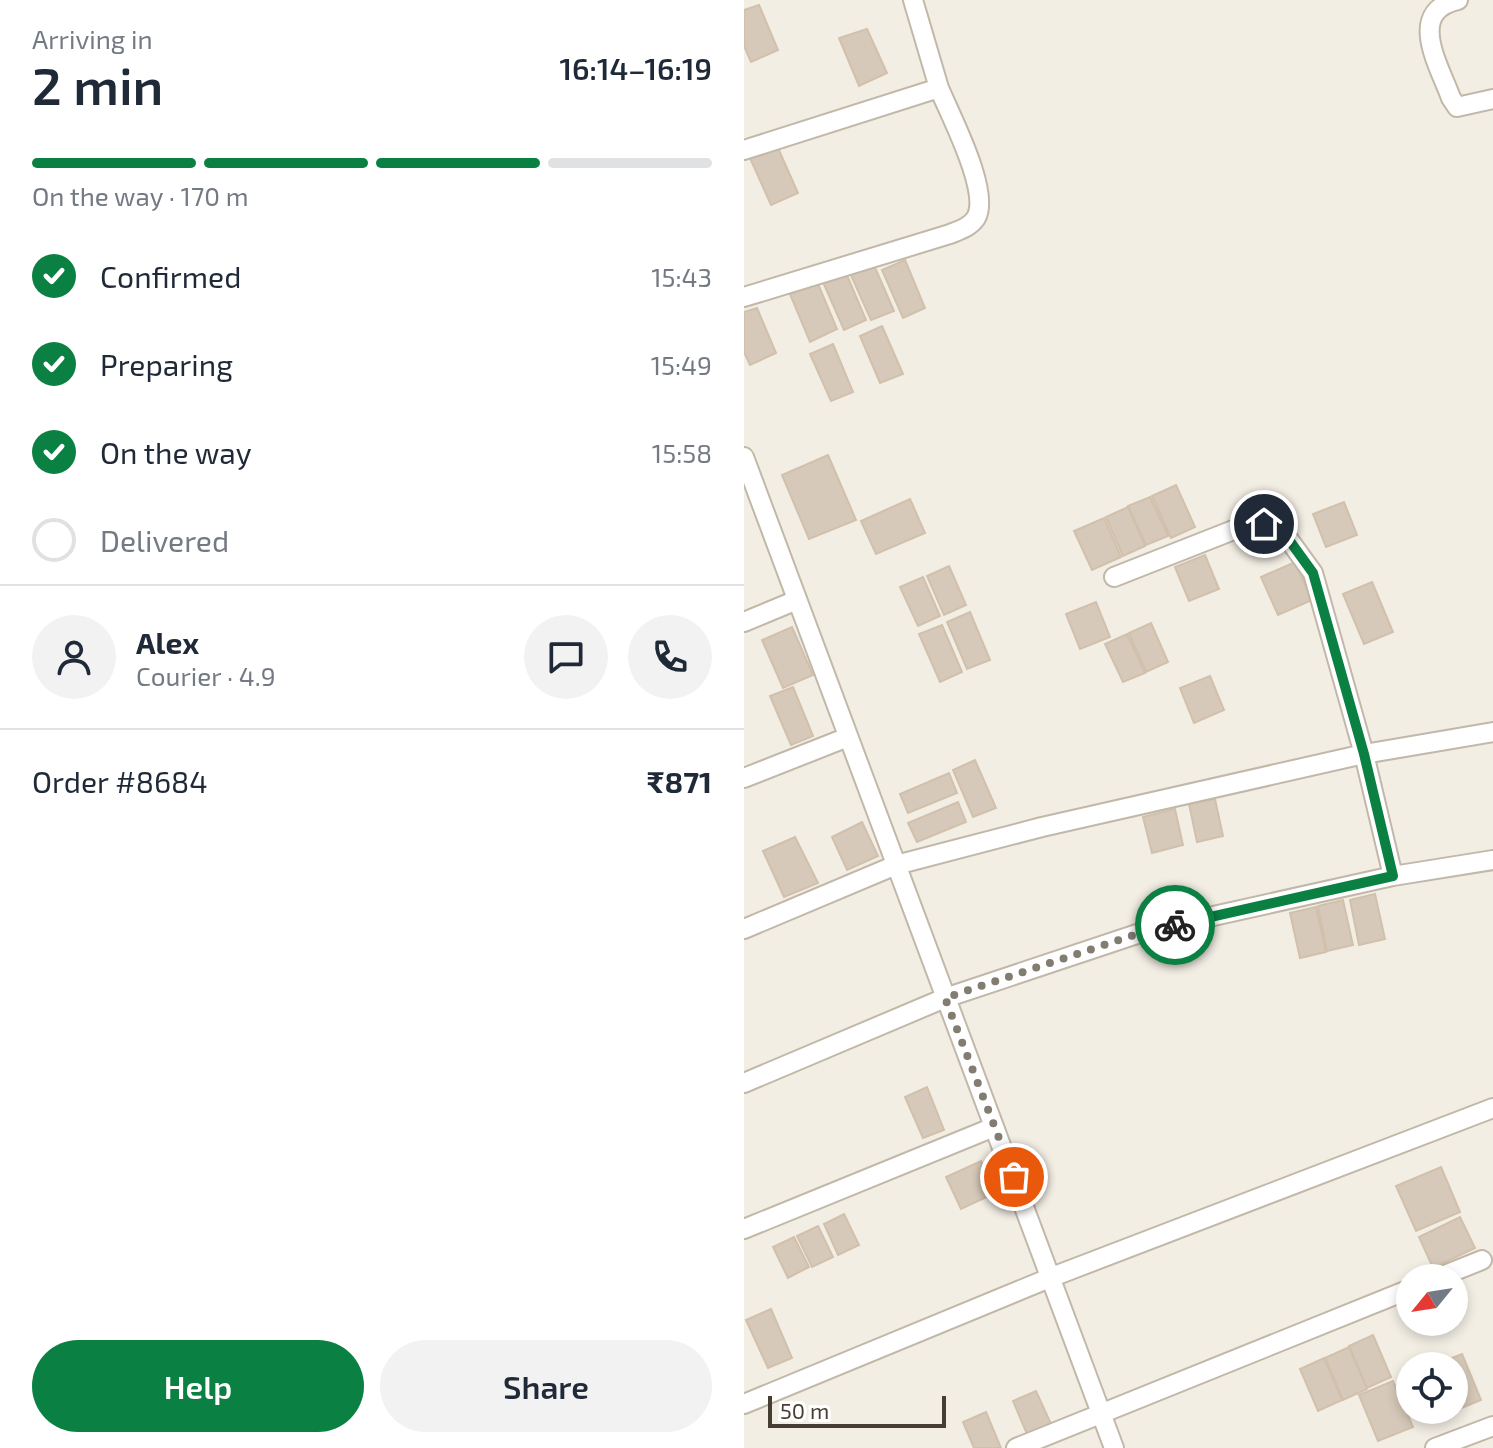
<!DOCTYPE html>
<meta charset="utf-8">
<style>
body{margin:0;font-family:"Exo 2",sans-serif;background:#f2f2f3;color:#1f2937;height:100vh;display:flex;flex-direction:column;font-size:30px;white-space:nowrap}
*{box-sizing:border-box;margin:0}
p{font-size:26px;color:#747a83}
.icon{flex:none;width:44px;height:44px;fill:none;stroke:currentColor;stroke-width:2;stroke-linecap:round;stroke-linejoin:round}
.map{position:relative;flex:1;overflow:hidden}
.drawer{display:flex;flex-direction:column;background:#fff;width:744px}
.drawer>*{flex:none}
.needle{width:52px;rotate:240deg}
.controls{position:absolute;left:652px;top:1264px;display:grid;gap:16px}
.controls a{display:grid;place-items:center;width:72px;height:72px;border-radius:50%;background:#fff;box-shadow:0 4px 12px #0003;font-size:40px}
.scale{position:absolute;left:24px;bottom:20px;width:178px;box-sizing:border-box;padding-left:8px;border:4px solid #463e33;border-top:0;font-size:22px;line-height:28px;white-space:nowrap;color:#463e33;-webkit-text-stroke:6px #fff;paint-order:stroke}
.pin{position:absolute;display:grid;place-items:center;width:68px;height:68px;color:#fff;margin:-34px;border:4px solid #fff;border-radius:50%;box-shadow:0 2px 8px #0007}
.courier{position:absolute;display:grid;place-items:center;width:80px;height:80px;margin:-40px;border:6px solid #0b8043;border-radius:50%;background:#fff;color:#222;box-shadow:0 2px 10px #0007}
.overview em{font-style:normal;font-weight:600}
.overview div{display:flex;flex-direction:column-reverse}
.overview{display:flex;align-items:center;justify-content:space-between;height:136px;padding:0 32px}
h1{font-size:52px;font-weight:600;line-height:60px}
.bar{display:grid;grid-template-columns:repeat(4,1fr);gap:12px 8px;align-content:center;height:96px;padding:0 32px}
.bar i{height:10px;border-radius:6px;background:#e0e1e3}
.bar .current{background:#0b8043}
.bar p{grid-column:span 4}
.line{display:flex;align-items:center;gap:20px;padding:0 32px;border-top:2px solid #e0e1e3}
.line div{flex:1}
.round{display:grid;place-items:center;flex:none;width:84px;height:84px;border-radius:42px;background:#f2f2f3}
ol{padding:0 32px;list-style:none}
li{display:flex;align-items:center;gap:24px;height:88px}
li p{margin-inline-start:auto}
li .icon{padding:8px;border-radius:50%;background:#0b8043;color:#fff;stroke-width:4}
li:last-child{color:#747a83}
li i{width:44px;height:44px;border:4px solid #e0e1e3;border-radius:50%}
.primary-button{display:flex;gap:16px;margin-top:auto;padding:16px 32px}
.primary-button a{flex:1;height:92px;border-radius:48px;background:#0b8043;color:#fff;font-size:32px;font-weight:600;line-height:92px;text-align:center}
.primary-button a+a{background:#f2f2f3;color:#1f2937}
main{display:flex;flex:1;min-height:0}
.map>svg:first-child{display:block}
.building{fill:#d6c9b9;stroke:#d1c0ab;stroke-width:2}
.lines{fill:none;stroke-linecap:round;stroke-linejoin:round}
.street-casing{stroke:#c2b8a9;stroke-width:22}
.street{stroke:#fff;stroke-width:18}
.done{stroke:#837c71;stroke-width:8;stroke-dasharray:0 14.4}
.route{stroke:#0b8043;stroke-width:10}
</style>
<main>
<section class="drawer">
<div class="overview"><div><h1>2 min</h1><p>Arriving in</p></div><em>16:14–16:19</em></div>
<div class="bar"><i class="current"></i><i class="current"></i><i class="current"></i><i></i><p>On the way · 170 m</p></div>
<ol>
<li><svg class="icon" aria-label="check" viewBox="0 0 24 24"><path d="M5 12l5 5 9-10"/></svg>Confirmed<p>15:43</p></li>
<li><svg class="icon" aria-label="check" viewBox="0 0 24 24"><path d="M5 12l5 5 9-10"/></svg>Preparing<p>15:49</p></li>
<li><svg class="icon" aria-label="check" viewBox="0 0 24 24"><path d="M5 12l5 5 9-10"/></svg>On the way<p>15:58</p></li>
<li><i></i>Delivered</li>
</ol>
<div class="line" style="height:144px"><a class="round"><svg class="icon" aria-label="person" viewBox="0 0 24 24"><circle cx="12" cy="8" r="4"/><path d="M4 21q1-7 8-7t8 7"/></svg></a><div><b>Alex</b><p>Courier · 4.9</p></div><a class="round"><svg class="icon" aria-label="chat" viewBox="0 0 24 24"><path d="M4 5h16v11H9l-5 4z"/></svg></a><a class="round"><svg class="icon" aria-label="phone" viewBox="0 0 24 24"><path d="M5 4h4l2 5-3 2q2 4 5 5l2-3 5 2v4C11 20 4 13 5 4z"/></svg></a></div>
<div class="line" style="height:104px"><div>Order #8684</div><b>₹871</b></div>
<div class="primary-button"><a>Help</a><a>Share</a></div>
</section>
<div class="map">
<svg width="749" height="1448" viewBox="0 0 749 1448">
<rect width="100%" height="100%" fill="#f3eee4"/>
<path class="building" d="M 15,5 L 34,50 L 7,62 L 0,46 L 0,10 Z
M 123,29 L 143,73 L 115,86 L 95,38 Z
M 34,148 L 54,193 L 27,205 L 6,158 Z
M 161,260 L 181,308 L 159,318 L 138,270 Z
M 129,263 L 150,311 L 127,320 L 106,273 Z
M 102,273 L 122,320 L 100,330 L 79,282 Z
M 74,284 L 93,329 L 66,342 L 46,294 Z
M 13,308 L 32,353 L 6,365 L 0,352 L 0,312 Z
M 138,326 L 159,374 L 136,383 L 116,336 Z
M 89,344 L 109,392 L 87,401 L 66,354 Z
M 84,455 L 112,520 L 65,539 L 38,475 Z
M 432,485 L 451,527 L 427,538 L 408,496 Z
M 406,497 L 424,536 L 402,545 L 384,506 Z
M 166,499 L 181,533 L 132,554 L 117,521 Z
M 600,502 L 613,535 L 582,547 L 569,514 Z
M 384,507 L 401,546 L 379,556 L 362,517 Z
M 360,518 L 377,557 L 348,570 L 330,531 Z
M 461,555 L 475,589 L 445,601 L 431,567 Z
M 551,562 L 568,600 L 534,615 L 517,577 Z
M 205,566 L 222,605 L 200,615 L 183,576 Z
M 179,577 L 196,616 L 174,626 L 156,587 Z
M 628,582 L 649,632 L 620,644 L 599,594 Z
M 352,602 L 366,637 L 336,649 L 322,614 Z
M 226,612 L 246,660 L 223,669 L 203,622 Z
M 407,623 L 424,662 L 402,672 L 385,633 Z
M 198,625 L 218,672 L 196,682 L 175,634 Z
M 48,627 L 69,675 L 39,688 L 18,640 Z
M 383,634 L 401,673 L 379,682 L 361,644 Z
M 466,676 L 480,710 L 450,723 L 436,688 Z
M 49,687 L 69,736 L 47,745 L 26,696 Z
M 231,760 L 252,808 L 229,817 L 209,770 Z
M 205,773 L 213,793 L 164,813 L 156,794 Z
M 471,799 L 479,836 L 453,842 L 445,804 Z
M 214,802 L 222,822 L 173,842 L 164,823 Z
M 431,809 L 439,845 L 408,853 L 399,817 Z
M 118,822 L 134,856 L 103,870 L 88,837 Z
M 51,837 L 74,883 L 40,897 L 19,851 Z
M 631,894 L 641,939 L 615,945 L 606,900 Z
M 599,900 L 609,945 L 583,951 L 574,906 Z
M 572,907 L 582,952 L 556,958 L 546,913 Z
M 183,1087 L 200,1130 L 179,1138 L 161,1097 Z
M 237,1161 L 251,1193 L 217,1209 L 202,1177 Z
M 697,1167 L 716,1212 L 672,1231 L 652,1186 Z
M 100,1214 L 115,1245 L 94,1255 L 80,1224 Z
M 716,1217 L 731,1248 L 689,1268 L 675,1237 Z
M 74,1226 L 89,1257 L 68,1267 L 53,1236 Z
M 50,1237 L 65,1267 L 44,1278 L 29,1247 Z
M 27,1309 L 48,1358 L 24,1368 L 2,1320 Z
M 629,1335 L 647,1377 L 623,1388 L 605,1346 Z
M 605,1347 L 623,1389 L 599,1400 L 581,1358 Z
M 718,1354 L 737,1400 L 703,1414 L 701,1410 L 710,1410 L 710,1366 L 688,1366 Z
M 580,1358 L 598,1400 L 574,1411 L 556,1369 Z
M 649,1381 L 669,1427 L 634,1441 L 615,1395 Z
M 292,1391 L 307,1424 L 283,1434 L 269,1401 Z
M 242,1412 L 257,1448 L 230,1448 L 219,1422 Z"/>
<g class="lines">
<defs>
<path id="street" d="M 714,0 C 662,12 695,65 707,98 L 713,107 L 749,99
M 0,150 L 195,88 L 169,0
M 0,297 L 206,234 C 216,230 226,227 232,218 C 247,192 206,115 195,88
M 0,457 L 370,1448
M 370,577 L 492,529 L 520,524 L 540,533 L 569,573 L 620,754 L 649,876
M 0,622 L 53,600
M 0,778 L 104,737
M 0,929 L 152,865 L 298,827 L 620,754 L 749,732
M 0,1083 L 201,998 L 402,931 L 649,876 L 749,860
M 0,1229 L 250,1127
M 693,1278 L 738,1260
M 0,1404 L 308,1277 L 749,1108
M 272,1448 L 666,1289
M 691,1448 L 749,1426"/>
</defs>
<use href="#street" class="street-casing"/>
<use href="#street" class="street"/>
</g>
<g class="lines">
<path class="done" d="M 270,1177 L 201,998 L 402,931 L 431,925"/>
<path class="route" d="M 431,925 L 649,876 L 620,754 L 569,573 L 540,533 L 520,524"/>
</g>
</svg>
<div class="controls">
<a><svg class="needle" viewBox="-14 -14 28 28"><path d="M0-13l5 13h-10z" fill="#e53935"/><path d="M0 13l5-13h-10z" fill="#747a83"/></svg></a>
<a><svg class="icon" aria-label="locate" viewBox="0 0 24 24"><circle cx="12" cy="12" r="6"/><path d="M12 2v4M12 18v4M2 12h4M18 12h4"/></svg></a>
</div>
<div class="scale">50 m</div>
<div class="pin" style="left:270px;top:1177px;background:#ea580c"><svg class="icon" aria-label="bag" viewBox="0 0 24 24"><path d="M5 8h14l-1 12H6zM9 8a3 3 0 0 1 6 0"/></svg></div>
<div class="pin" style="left:520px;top:524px;background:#1f2937"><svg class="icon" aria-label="home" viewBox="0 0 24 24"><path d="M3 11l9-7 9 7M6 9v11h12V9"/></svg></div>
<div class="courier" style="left:431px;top:925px"><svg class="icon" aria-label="bike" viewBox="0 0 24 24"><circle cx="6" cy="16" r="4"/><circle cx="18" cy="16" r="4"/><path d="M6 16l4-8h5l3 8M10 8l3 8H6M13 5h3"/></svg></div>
</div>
</main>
